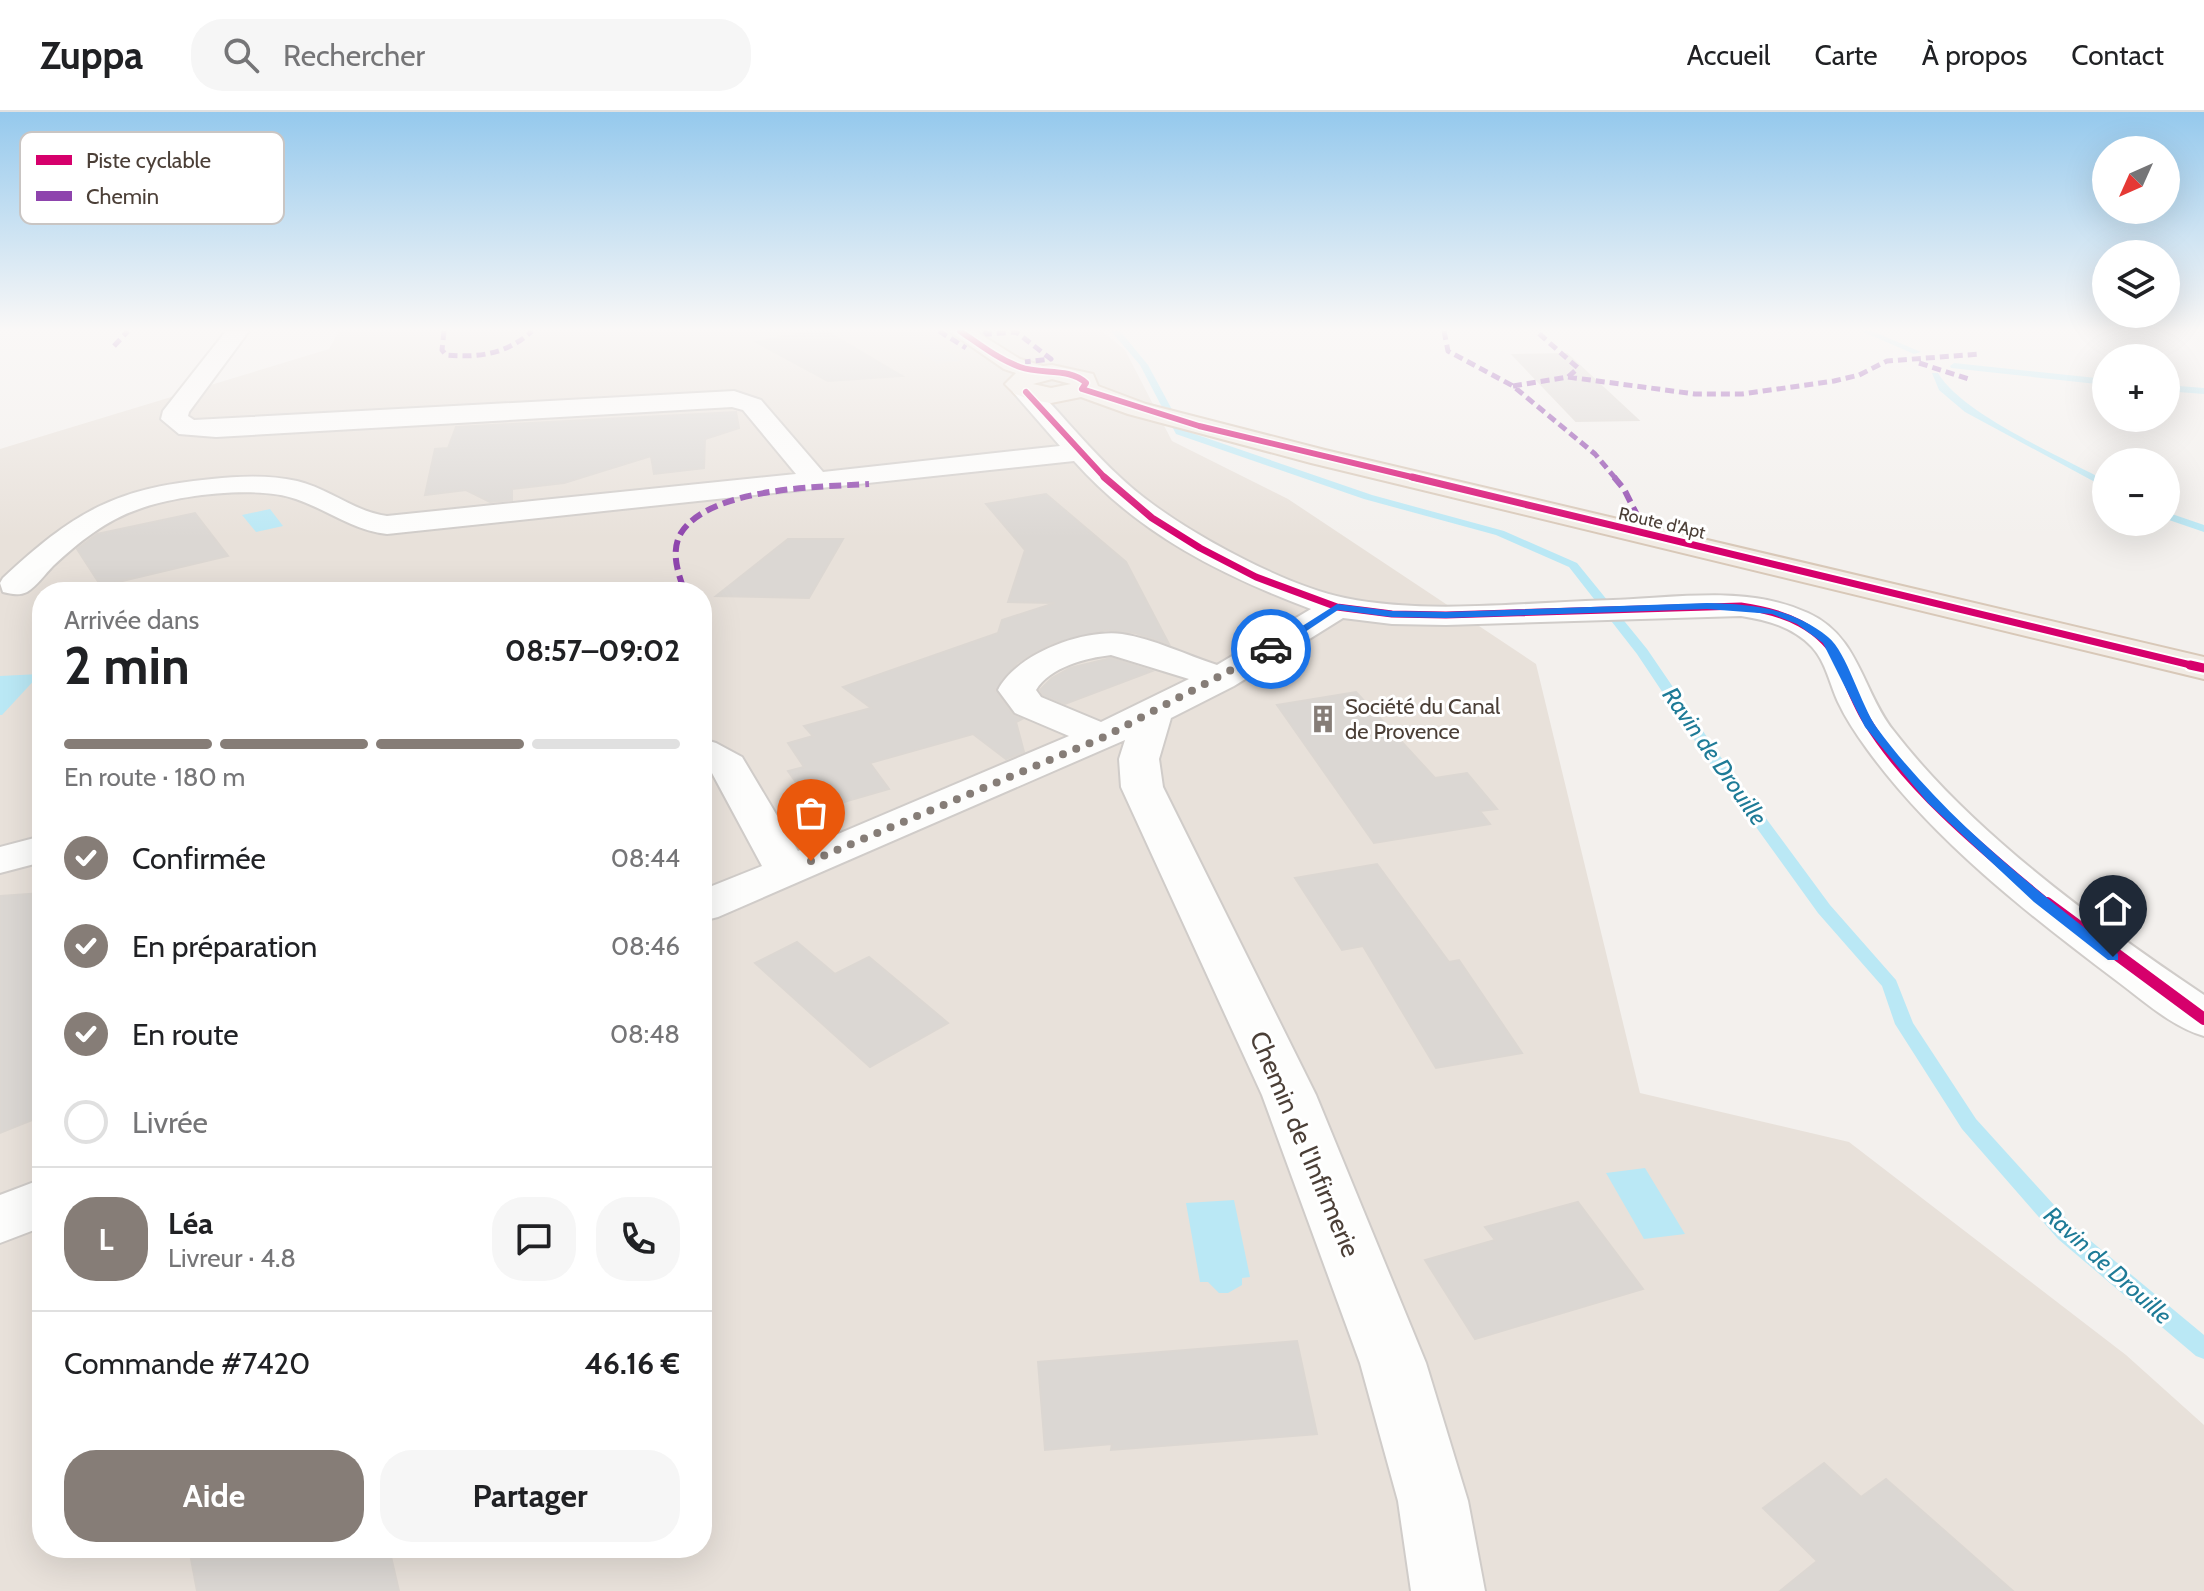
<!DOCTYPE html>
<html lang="fr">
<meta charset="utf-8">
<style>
body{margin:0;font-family:Cabin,sans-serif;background:#f6f6f6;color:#202124;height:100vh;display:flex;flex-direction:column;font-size:30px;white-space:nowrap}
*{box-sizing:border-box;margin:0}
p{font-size:26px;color:#757577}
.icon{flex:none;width:44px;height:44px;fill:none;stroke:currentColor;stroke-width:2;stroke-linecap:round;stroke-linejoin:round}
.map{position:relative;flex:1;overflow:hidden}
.details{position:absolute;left:32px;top:470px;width:680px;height:976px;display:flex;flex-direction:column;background:#fff;border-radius:32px;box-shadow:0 8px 32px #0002}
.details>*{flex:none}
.needle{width:52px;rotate:225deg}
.tools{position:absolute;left:2092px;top:24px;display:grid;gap:16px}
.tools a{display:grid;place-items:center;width:88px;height:88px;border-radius:50%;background:#fff;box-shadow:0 8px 32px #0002;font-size:40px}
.pin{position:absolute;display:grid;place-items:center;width:68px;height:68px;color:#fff;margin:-82px -34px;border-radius:50% 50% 50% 0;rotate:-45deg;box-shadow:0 0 8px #0007}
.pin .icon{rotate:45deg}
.courier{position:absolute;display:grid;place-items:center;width:80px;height:80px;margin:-40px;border:6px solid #1a73e8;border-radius:50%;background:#fff;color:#222;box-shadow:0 2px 10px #0007}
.overview em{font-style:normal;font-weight:700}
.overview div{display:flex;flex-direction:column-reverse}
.overview{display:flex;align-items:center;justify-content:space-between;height:136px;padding:0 32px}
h1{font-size:52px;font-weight:700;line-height:60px}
.bar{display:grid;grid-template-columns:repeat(4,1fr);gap:12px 8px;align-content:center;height:96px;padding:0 32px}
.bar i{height:10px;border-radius:6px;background:#e0e0e0}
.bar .on{background:#867d77}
.bar p{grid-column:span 4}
.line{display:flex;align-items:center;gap:20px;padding:0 32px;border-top:2px solid #e0e0e0}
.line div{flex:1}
.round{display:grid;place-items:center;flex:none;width:84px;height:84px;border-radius:32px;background:#f6f6f6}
ol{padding:0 32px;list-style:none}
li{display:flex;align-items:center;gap:24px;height:88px}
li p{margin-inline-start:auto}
li .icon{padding:8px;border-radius:50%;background:#867d77;color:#fff;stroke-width:4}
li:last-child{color:#757577}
li i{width:44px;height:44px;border:4px solid #e0e0e0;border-radius:50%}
.cta{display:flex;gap:16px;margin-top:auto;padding:16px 32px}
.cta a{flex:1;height:92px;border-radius:32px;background:#867d77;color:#fff;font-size:32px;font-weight:700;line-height:92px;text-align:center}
.cta a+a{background:#f6f6f6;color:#202124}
header{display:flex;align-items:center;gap:48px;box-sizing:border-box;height:112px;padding:0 40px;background:#fff;border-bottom:2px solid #e0e0e0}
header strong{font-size:38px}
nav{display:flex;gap:44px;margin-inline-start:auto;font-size:28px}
.search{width:560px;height:72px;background:#f6f6f6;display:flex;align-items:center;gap:20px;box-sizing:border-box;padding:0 28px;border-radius:32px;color:#757577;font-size:30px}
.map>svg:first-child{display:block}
.residential{fill:#e8e1da;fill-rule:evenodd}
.parking{fill:#e5e1de}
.water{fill:#bae8f5}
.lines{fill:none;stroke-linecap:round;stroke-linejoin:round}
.stream{fill:#bae8f5;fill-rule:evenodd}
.building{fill:#dbd7d3;stroke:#dcd7d2;stroke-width:2}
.minor-casing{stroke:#d0ccc9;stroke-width:4}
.major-casing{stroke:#d8c8b8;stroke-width:4}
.minor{fill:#fdfdfc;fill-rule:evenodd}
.major{fill:#f2ece5;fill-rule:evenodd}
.quiet-far1{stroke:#8e44ad;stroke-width:5;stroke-dasharray:9 5;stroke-linecap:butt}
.quiet{stroke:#8e44ad;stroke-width:6;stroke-dasharray:12 6;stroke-linecap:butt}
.cycleway-far3-casing{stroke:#fff;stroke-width:9}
.cycleway-far2-casing{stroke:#fff;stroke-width:11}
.cycleway-far1-casing{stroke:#fff;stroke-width:14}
.cycleway-casing{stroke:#fff;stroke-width:17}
.cycleway-far3{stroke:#d6006c;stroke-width:6}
.cycleway-far2{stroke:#d6006c;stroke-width:7}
.cycleway-far1{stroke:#d6006c;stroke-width:9}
.cycleway{stroke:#d6006c;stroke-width:12}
.route{fill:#1a73e8}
.done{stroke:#867d77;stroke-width:8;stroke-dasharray:0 14.4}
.labels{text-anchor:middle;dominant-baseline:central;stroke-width:6;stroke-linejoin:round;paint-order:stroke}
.far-street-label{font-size:18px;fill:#4b3f37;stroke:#fff}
.poi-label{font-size:22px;fill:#4b3f37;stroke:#fff;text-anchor:start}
.water-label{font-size:24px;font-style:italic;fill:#1e7b97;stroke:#fff}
.near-street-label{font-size:26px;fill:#4b3f37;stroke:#fff}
.key{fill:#fff;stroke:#c9c5c3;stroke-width:2}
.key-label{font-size:22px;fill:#4b3f37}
</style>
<header>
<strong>Zuppa</strong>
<div class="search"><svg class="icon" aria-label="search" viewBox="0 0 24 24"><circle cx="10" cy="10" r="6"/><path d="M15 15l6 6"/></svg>Rechercher</div>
<nav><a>Accueil</a><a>Carte</a><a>À propos</a><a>Contact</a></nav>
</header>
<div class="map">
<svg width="2204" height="1479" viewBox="0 0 2204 1479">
<rect width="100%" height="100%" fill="#f3f0ed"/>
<path class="residential" d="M 339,219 L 1102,219 L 1125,238 L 1172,329 L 1288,387 L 1536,552 L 1640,981 L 1849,1030 L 2126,1243 L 2204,1313 L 2204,1479 L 0,1479 L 0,337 L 329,237 ZM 42,480 L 702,480 L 702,1436 L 42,1436 Z"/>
<path class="parking" d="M 894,219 L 920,219 L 961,249 L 937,252 Z"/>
<path class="water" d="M 270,397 L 283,414 L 256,420 L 242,403 Z
M 40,562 L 2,603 L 0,603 L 0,564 Z
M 1645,1056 L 1685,1122 L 1644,1127 L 1606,1061 Z
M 1234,1088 L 1250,1165 L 1242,1166 L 1242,1173 L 1228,1181 L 1219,1181 L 1208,1170 L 1200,1170 L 1186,1091 Z"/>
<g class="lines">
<path class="stream" d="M 1111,219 L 1120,219 L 1148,253 L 1183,318 L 1372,383 L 1504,419 L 1577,451 L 1647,537 L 1720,644 L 1830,793 L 1896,868 L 1913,911 L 1976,1007 L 2074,1115 L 2204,1223 L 2204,1247 L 2196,1244 L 2058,1127 L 1962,1017 L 1895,912 L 1882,874 L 1818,801 L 1709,650 L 1637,542 L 1569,455 L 1496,423 L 1364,387 L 1176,322 L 1140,253 Z
M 1861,219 L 1872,219 L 1921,240 L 1914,242 Z
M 1954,251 L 2106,267 L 2106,273 L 1951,256 L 1950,254 Z
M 1932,261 L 1938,261 C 1963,303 2061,344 2106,369 L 2106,376 L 1965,300 L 1939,278 Z
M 2166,273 L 2204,276 L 2204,282 L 2166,279 Z
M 2166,400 L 2204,413 L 2204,420 L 2166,407 Z"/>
</g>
<path class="building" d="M 813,219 L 826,219 L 902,264 L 828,269 L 756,230 Z
M 1567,242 L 1638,308 L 1576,309 L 1513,243 Z
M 736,300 L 739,316 L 705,327 L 704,356 L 654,362 L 651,344 L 564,371 L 512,377 L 512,388 L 490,390 L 466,378 L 425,383 L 435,337 L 448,336 L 456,315 Z
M 1046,382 L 1126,450 L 1169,532 L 1135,521 L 1106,518 L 1051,532 L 1017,551 L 995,578 L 1013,603 L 1022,607 L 1016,610 L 1024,640 L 1006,647 L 973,622 L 870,651 L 889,677 L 816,698 L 788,659 L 804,655 L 788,631 L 813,624 L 804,614 L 871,596 L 843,575 L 998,521 L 1002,508 L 1055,491 L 1008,490 L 1025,438 L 986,392 Z
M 195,401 L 228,444 L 101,474 L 77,437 L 97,422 Z
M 788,427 L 843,427 L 809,486 L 716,484 Z
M 1111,546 L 1152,559 L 1065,592 L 1043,583 L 1040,578 L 1052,566 L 1070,556 Z
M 1356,580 L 1435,666 L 1467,661 L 1497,697 L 1480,699 L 1490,712 L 1374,731 L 1277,593 Z
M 1377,752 L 1449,850 L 1459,848 L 1522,941 L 1436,956 L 1363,834 L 1342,838 L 1295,766 Z
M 42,781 L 42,1004 L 0,1021 L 0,784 Z
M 797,830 L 835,862 L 869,845 L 948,911 L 870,955 L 755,851 Z
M 1578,1090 L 1643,1177 L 1475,1227 L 1425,1148 L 1495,1128 L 1485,1115 Z
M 1297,1229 L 1317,1322 L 1111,1338 L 1112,1332 L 1045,1338 L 1038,1250 Z
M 1824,1351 L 1861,1385 L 1886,1367 L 2013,1479 L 1780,1479 L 1817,1449 L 1763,1396 Z
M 189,1436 L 389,1436 L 399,1479 L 197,1479 Z"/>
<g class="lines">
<defs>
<path id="minor" d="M 226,219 L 249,219 L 189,300 L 188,304 L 194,308 L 734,279 L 761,288 L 823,360 L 1060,334 L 1013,280 L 1017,275 L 1035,275 C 1064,305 1091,339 1122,367 C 1171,413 1279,472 1345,486 C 1426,503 1529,490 1613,488 C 1677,486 1748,473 1808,501 C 1859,524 1862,578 1893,618 C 1972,721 2097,811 2204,883 L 2204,924 C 2172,915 2144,889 2117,869 C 2028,802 1933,728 1867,637 C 1856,622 1846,607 1838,590 C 1830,573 1826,550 1812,535 C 1793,515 1767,508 1741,504 L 1446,513 L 1392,512 L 1343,506 L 1234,574 L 1171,606 L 1159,647 L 1163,675 L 1316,983 L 1426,1251 L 1468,1389 L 1485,1479 L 1411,1479 L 1398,1389 L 1360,1251 L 1262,983 L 1121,675 L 1119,647 L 1125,628 L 718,805 L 702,809 L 702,778 L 762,754 L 712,661 L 702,656 L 702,627 L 716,631 L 742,645 L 798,739 L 1069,624 L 1015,601 L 998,578 C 1016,542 1083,517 1122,522 C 1154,527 1186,543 1217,553 L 1311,497 C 1221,463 1139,422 1074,349 L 387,422 C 352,418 328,398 296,387 C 258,373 177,383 139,397 C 106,408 79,430 53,454 C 45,462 37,474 27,480 C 19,484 11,482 3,480 L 0,471 L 3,466 C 74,400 115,376 212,367 C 240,364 269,363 297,369 C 328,376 355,400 387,404 L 796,362 L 743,298 L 732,295 L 216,325 L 179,322 L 161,307 L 163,299 ZM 1111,543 L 1189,567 L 1101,610 L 1041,585 L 1036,578 C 1050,555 1086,546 1111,543 Z
M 42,724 L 42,750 L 0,761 L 0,735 Z
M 42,1067 L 42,1115 L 0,1131 L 0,1083 Z"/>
<path id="major" d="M 949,219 L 975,219 L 1020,247 L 1043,254 L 1052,253 L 1093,262 L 1098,274 L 1146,292 L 1325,338 L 2204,545 L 2204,567 L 1311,351 L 1128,302 L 1081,285 L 1051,291 L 1032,288 L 1015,282 L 1005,272 L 1016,261 L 1004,257 ZM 1052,267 L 1071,272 L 1051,276 L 1033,272 Z"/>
</defs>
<use href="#minor" class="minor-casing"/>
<use href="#major" class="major-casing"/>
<use href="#minor" class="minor"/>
<use href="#major" class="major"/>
<path class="quiet-far1" d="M 444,219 L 442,238 L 446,243 C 479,246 507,242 532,219
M 939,219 L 966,236
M 984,219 L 987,222 L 1016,220 L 1051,247 L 1025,250
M 1444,219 L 1448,239 L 1513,274 L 1595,342 L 1616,367
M 114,234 L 128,219
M 1919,251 L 1969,267
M 1568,265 L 1695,282 L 1742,282 L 1834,269 L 1859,263 L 1887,249 L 1980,242
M 1513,274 L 1568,265 L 1578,256 L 1536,219"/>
<path class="quiet" d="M 1614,365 L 1624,377 L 1647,423
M 683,475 C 677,458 671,438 681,421 C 710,375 820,375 869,372"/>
<defs>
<path id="cycleway-far3" d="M 960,219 C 979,232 998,247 1020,255 C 1041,263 1069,255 1086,271 L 1082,277 L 1199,314 L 1420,367
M 1026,280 L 1106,367"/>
<path id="cycleway-far2" d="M 1104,365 L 1152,406 L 1200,436 L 1256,465 L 1337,495 L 1392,502 L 1446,503 L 1741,494 C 1784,500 1822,514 1842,555
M 1412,365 L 2199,555"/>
<path id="cycleway-far1" d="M 1841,553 C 1849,572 1856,591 1867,609 C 1909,678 1987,741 2049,793
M 2190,553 L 2204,556"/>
<path id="cycleway" d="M 2047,791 L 2204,907"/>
</defs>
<use href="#cycleway-far3" class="cycleway-far3-casing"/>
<use href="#cycleway-far2" class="cycleway-far2-casing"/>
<use href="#cycleway-far1" class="cycleway-far1-casing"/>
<use href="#cycleway" class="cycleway-casing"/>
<use href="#cycleway-far3" class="cycleway-far3"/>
<use href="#cycleway-far2" class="cycleway-far2"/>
<use href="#cycleway-far1" class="cycleway-far1"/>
<use href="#cycleway" class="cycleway"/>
</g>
<linearGradient id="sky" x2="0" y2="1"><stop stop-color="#95c9ed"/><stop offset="0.51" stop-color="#faf8f7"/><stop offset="1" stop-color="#faf8f7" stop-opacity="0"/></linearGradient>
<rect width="2204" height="426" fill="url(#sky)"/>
<path class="route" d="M 1707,491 C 1752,492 1792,496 1828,525 C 1847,540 1861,594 1877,616 C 1942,704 2032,775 2118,842 L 2118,848 L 2108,848 L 2034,790 L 1928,691 L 1865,615 L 1823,531 L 1797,512 L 1772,502 L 1707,497 L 1446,506 L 1392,505 L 1338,498 L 1275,540 L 1266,537 L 1337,492 L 1392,499 L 1446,500 Z"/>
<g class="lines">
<path class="done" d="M 811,749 L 1104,625 L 1271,537"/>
</g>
<defs>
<symbol id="building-bare" viewBox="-9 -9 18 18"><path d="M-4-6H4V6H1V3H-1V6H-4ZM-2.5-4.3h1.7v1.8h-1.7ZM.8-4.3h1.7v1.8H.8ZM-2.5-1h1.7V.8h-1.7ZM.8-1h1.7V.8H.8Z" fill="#867d77" stroke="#fff" stroke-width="2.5" paint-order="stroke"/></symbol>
</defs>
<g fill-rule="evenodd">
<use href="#building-bare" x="1303" y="587" width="40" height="40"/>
</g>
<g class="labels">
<g class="far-street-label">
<text transform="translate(1662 411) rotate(13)">Route d'Apt</text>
</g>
<g class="poi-label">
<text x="1345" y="594">Société du Canal<tspan x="1345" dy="25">de Provence</tspan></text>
</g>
<g class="water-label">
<text transform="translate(1715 644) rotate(55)">Ravin de Drouille</text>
<text transform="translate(2108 1153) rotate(42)">Ravin de Drouille</text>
</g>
<g class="near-street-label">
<text transform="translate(1305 1032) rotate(67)">Chemin de l'Infirmerie</text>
</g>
</g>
<rect x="20" y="20" width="264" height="92" rx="12" class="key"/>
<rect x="36" y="43" width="36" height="10" fill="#d6006c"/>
<rect x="36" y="79" width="36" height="10" fill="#8e44ad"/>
<g class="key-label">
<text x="86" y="56">Piste cyclable</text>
<text x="86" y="92">Chemin</text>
</g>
</svg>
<div class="tools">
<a><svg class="needle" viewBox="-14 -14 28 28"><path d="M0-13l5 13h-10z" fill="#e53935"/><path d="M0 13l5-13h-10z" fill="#757577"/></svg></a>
<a><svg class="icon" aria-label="layers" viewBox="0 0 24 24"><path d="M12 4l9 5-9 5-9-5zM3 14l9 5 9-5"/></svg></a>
<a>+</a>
<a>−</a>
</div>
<div class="pin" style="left:811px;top:749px;background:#ea580c"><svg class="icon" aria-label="bag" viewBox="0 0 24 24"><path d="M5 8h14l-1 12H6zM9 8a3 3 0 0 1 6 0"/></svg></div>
<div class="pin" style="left:2113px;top:845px;background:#1f2937"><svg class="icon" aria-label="home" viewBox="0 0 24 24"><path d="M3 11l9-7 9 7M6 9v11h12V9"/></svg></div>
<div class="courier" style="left:1271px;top:537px"><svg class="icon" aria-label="car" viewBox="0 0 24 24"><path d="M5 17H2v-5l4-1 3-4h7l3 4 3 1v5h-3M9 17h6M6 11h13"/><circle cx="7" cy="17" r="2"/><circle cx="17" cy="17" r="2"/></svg></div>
<section class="details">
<div class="overview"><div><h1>2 min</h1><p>Arrivée dans</p></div><em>08:57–09:02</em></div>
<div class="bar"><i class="on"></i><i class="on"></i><i class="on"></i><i></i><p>En route · 180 m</p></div>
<ol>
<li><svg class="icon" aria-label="check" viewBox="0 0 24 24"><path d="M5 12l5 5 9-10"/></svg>Confirmée<p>08:44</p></li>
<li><svg class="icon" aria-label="check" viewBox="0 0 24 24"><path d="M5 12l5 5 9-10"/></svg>En préparation<p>08:46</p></li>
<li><svg class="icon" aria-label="check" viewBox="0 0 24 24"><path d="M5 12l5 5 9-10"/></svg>En route<p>08:48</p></li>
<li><i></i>Livrée</li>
</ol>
<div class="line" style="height:144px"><b class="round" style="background:#867d77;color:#fff">L</b><div><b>Léa</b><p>Livreur · 4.8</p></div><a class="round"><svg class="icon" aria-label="chat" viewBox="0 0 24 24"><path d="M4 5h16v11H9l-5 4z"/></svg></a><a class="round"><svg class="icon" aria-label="phone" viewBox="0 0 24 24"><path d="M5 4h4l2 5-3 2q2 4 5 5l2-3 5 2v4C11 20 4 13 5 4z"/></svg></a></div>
<div class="line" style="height:104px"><div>Commande #7420</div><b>46.16 €</b></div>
<div class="cta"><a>Aide</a><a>Partager</a></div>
</section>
</div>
